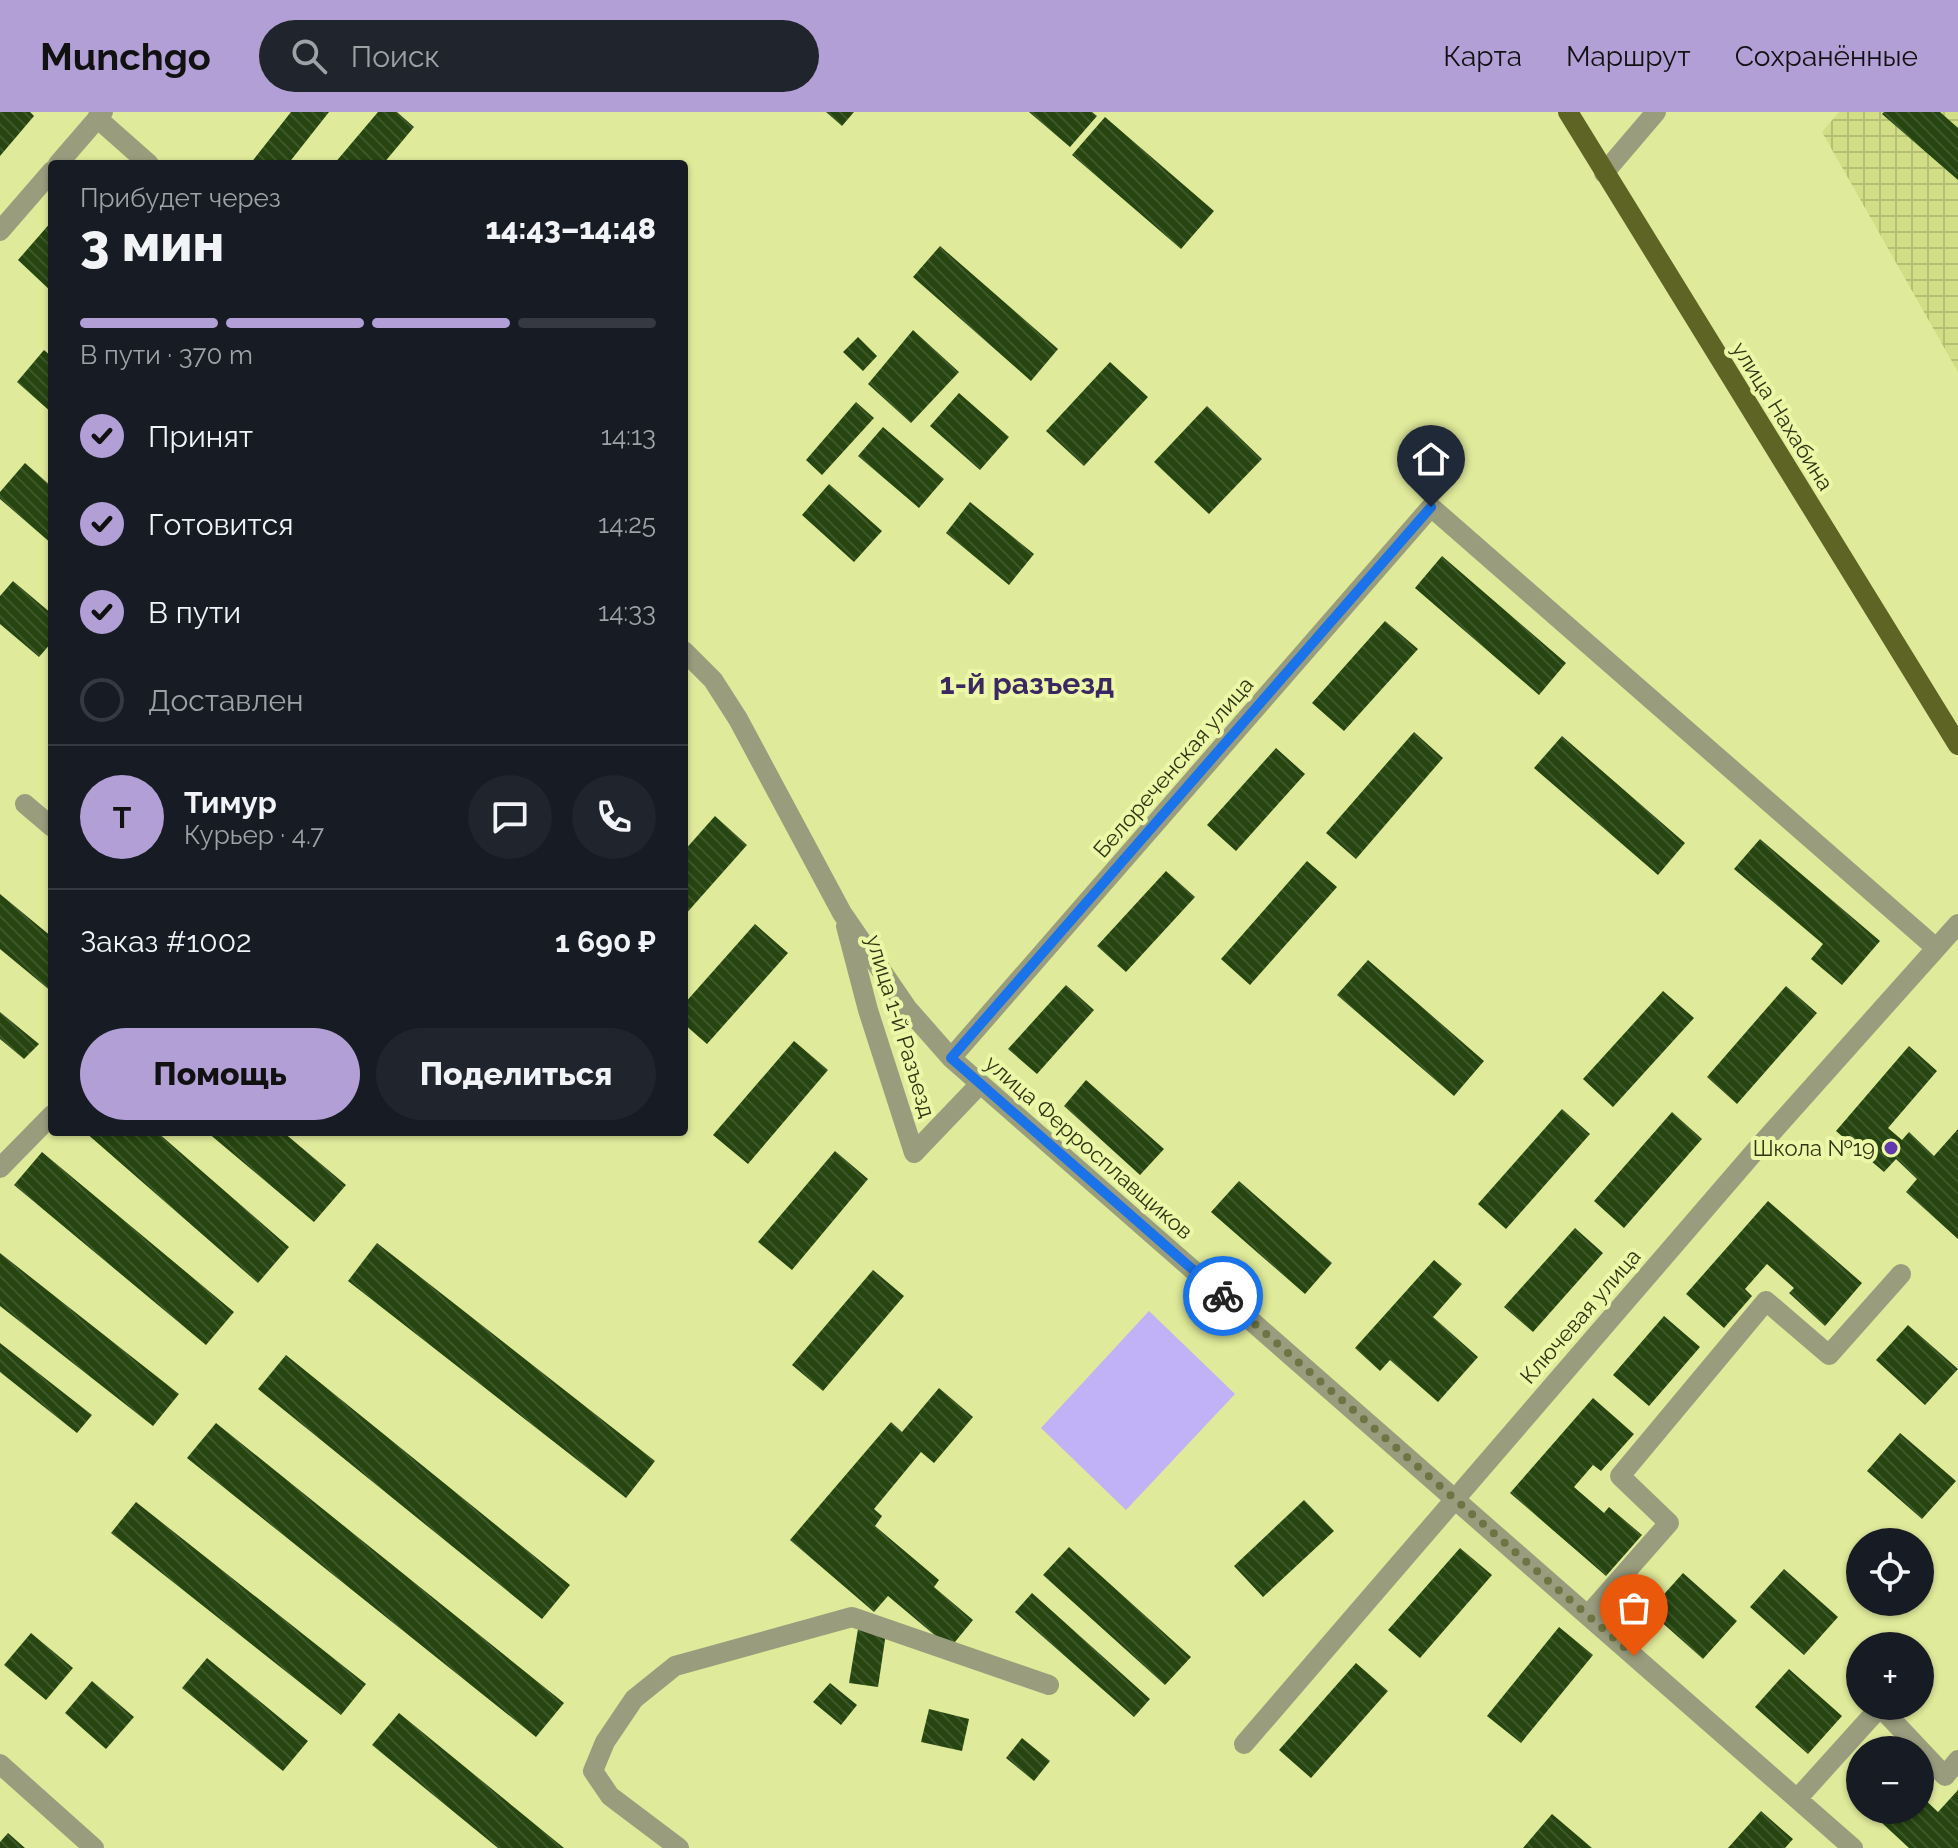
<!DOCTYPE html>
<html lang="ru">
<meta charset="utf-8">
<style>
body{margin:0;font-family:Raleway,sans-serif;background:#20242c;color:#f1f3f6;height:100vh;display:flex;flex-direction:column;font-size:30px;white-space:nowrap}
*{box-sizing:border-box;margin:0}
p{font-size:26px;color:#9ea1a6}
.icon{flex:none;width:44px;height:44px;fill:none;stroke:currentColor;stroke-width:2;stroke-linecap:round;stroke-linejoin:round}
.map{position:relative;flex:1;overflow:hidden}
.details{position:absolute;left:48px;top:48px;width:640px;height:976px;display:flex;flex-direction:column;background:#171b24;border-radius:8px;box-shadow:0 2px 6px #0004}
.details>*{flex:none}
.controls{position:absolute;left:1846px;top:1416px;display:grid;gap:16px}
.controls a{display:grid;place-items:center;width:88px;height:88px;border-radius:50%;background:#171b24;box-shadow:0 2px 6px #0004;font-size:40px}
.pin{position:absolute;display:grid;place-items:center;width:68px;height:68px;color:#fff;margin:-82px -34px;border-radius:50% 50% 50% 0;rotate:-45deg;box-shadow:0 0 8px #0007}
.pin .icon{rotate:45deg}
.courier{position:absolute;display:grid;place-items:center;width:80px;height:80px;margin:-40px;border:6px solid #1a73e8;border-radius:50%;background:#fff;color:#222;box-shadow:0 2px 10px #0007}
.overview em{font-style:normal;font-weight:800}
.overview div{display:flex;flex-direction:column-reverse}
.overview{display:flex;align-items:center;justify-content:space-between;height:136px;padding:0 32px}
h1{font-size:52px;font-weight:800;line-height:60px}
.bar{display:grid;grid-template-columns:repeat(4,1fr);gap:12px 8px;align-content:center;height:96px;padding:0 32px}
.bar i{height:10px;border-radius:6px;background:#363941}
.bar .selected{background:#b19fd6}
.bar p{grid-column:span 4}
.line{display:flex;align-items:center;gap:20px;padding:0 32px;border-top:2px solid #363941}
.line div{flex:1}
.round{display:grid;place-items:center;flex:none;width:84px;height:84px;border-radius:42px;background:#20242c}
ol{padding:0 32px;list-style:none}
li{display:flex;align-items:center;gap:24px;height:88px}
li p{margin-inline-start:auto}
li .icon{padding:8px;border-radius:50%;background:#b19fd6;color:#111;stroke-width:4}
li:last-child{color:#9ea1a6}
li i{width:44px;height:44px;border:4px solid #363941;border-radius:50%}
.cta{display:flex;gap:16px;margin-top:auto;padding:16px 32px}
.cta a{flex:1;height:92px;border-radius:48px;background:#b19fd6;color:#111;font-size:32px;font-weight:800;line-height:92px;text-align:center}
.cta a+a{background:#20242c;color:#f1f3f6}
header{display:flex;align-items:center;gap:48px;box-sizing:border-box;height:112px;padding:0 40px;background:#b19fd6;color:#111}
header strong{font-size:38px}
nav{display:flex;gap:44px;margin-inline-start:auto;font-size:28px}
.search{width:560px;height:72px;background:#20242c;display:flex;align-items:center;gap:20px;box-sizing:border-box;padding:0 28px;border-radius:44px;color:#9ea1a6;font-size:30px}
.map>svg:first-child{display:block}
.industrial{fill:url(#industrial-grid)}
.park{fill:#c1b1f6}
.building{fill:url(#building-back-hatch)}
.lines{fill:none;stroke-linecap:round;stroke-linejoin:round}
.minor{stroke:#999d7d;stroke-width:20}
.major{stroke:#5e6424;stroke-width:20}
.done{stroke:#6e7443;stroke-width:8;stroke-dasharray:0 14.4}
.route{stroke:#1a73e8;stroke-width:10}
.poi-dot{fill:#6238af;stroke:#ecf7a7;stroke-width:3}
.labels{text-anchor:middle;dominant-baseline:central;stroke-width:8;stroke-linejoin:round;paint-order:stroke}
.street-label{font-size:22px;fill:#313514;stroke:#ecf7a7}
.poi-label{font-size:22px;fill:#313514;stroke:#ecf7a7;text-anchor:end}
.district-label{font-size:30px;font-weight:bold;fill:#3b2863;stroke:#ecf7a7}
</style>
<header>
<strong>Munchgo</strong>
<div class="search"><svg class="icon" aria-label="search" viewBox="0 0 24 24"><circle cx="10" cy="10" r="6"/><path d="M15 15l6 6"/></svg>Поиск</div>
<nav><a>Карта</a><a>Маршрут</a><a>Сохранённые</a></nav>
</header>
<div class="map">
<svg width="1958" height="1736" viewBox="0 0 1958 1736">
<defs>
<pattern id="industrial-grid" width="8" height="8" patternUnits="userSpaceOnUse" patternTransform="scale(2)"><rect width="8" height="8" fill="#d2de86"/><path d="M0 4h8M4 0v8" fill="none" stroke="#b5bf73"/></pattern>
<pattern id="building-back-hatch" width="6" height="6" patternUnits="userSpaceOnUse" patternTransform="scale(2)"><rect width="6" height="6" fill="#264510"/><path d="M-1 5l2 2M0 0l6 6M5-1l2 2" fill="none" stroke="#3d5829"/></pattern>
</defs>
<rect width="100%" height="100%" fill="#dfea9a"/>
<path class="industrial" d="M 1839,0 L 1958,0 L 1958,260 L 1822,20 Z"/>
<path class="park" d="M 1149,1199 L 1235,1282 L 1126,1398 L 1041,1316 Z"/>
<path class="building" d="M 0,0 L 30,0 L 34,4 L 0,44 Z
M 291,0 L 329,0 L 288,52 L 250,52 Z
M 378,0 L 397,0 L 414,15 L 383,52 L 334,52 Z
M 826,0 L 854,0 L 842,14 Z
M 1029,0 L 1092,0 L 1097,4 L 1070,35 Z
M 1884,0 L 1940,0 L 1958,16 L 1958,68 L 1882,2 Z
M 1105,5 L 1214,99 L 1181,137 L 1072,43 Z
M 52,109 L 52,180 L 18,148 Z
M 940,134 L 1058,237 L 1031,269 L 913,165 Z
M 913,218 L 959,260 L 911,311 L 868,272 Z
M 858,225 L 877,244 L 863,259 L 843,240 Z
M 44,238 L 52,245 L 52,301 L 17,270 Z
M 1110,250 L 1148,285 L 1084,354 L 1046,319 Z
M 959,281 L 1009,325 L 980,358 L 930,314 Z
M 856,290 L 874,306 L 822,363 L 806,348 Z
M 1207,294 L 1262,347 L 1209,402 L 1154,350 Z
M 883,315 L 944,367 L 919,396 L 858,344 Z
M 25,351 L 52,375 L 52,432 L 0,387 L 0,380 Z
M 829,372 L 882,419 L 854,450 L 802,403 Z
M 970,390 L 1034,442 L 1009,473 L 946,421 Z
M 1442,444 L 1566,551 L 1539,583 L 1415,476 Z
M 13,469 L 52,502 L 52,530 L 39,545 L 0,512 L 0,484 Z
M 1385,509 L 1418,537 L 1344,619 L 1312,591 Z
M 1414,620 L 1443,646 L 1356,747 L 1326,721 Z
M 1562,624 L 1685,731 L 1658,763 L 1534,656 Z
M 1276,636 L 1305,662 L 1236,739 L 1207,713 Z
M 715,704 L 747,733 L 684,804 L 684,739 Z
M 1760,727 L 1880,829 L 1842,873 L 1811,847 L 1823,832 L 1734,757 Z
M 1307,749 L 1337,775 L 1250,873 L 1221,847 Z
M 1166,759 L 1195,785 L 1126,860 L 1097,834 Z
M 0,782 L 52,825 L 52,880 L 0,837 Z
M 755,812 L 788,841 L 707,932 L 684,912 L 684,892 Z
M 1368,848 L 1484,949 L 1454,984 L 1337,883 Z
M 1066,873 L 1094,898 L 1037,962 L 1008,937 Z
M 1786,874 L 1817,901 L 1737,992 L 1707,965 Z
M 1663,879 L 1694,906 L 1613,995 L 1583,967 Z
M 0,900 L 39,932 L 24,947 L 0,927 Z
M 794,929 L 828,958 L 748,1052 L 713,1023 Z
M 1909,934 L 1937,959 L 1888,1016 L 1902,1028 L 1909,1020 L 1934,1044 L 1958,1017 L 1958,1127 L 1906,1080 L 1917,1067 L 1896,1047 L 1884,1060 L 1836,1019 Z
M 1086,968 L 1164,1037 L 1140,1063 L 1064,994 Z
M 1562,997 L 1590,1022 L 1506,1117 L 1478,1092 Z
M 1672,1000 L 1702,1027 L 1624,1116 L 1594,1089 Z
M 85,1020 L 157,1020 L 289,1135 L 258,1171 Z
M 207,1020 L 283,1020 L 346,1073 L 314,1110 Z
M 835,1039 L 868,1067 L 792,1158 L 758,1130 Z
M 42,1040 L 234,1200 L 206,1233 L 14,1073 Z
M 1239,1069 L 1332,1151 L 1305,1182 L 1211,1100 Z
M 1768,1089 L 1862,1171 L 1825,1214 L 1789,1181 L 1794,1176 L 1767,1152 L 1745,1177 L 1752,1184 L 1724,1216 L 1686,1182 Z
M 1575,1116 L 1603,1141 L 1533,1220 L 1504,1195 Z
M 377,1131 L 655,1349 L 626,1386 L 348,1169 Z
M 0,1141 L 179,1282 L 153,1314 L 0,1194 Z
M 1434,1148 L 1462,1172 L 1433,1205 L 1478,1245 L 1438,1290 L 1390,1248 L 1380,1259 L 1355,1236 Z
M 873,1158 L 904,1184 L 823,1279 L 792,1253 Z
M 1664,1204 L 1700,1235 L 1649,1294 L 1613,1263 Z
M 1908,1213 L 1958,1257 L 1925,1293 L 1876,1248 Z
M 0,1231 L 92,1303 L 77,1321 L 0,1260 Z
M 286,1243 L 570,1473 L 542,1507 L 258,1277 Z
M 939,1276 L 973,1305 L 934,1351 L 921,1340 L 874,1397 L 882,1404 L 875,1414 L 939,1468 L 934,1475 L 973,1508 L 950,1536 L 888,1484 L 874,1500 L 790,1428 L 891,1310 L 902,1320 Z
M 1593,1286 L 1634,1322 L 1601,1359 L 1593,1353 L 1574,1375 L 1604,1401 L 1609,1395 L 1642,1423 L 1606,1464 L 1510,1381 Z
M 216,1311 L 564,1591 L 536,1625 L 187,1346 Z
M 1900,1321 L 1956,1369 L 1922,1407 L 1867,1359 Z
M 1304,1388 L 1334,1419 L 1263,1485 L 1234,1454 Z
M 136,1390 L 366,1572 L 341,1603 L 111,1421 Z
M 1069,1435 L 1191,1545 L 1165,1573 L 1043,1463 Z
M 1460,1436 L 1492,1463 L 1420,1546 L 1388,1518 Z
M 1784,1457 L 1838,1505 L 1804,1543 L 1750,1495 Z
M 1683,1461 L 1737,1509 L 1703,1547 L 1649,1499 Z
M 1032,1481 L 1150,1587 L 1134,1605 L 1015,1500 Z
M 1559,1515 L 1593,1543 L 1521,1631 L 1487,1604 Z
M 858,1517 L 886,1521 L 878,1575 L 849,1571 Z
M 31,1521 L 73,1556 L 46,1588 L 4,1553 Z
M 207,1546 L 308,1629 L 283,1659 L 182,1576 Z
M 1356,1551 L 1388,1579 L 1311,1666 L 1279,1638 Z
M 1789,1557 L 1842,1604 L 1808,1642 L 1755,1595 Z
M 92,1569 L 134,1605 L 106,1637 L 65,1601 Z
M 830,1571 L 857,1593 L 841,1613 L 813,1590 Z
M 929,1597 L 969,1607 L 962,1639 L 921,1630 Z
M 399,1601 L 564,1736 L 498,1736 L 372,1633 Z
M 1022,1626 L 1050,1649 L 1034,1669 L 1006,1646 Z
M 1958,1678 L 1958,1736 L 1909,1736 L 1868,1698 L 1920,1698 L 1920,1683 L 1938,1700 Z
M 1761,1699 L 1793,1727 L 1785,1736 L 1728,1736 Z
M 1552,1702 L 1592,1736 L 1523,1736 Z
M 8,1721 L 25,1736 L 0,1736 L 0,1730 Z"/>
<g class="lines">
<path class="minor" d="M 97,6 L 149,52
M 58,52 L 103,0
M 1604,61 L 1656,0
M 0,119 L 52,59
M 684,539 L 713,568 L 738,607 L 842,801 L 907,896 L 951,946 L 1853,1736
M 25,692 L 52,715
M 846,814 L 868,898 L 914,1041 L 980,972
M 951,946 L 1431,395 L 1936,836
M 0,1056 L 52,1003
M 1588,1503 L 1669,1411 L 1620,1364 L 1766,1189 L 1829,1243 L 1901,1162
M 1244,1632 L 1756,1038 L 1958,812
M 0,1652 L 94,1736
M 1797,1687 L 1880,1595 L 1945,1664 L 1958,1648
M 679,1736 L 610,1684 L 593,1659 L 605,1630 L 634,1587 L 675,1554 L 852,1505 L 1049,1573"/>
<path class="major" d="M 1568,0 L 1958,633"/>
</g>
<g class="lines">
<path class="done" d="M 1223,1184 L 1634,1544"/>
<path class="route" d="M 1223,1184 L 951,946 L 1431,395"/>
</g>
<circle class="poi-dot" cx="1891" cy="1036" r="8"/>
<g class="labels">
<g class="street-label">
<text transform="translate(1783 304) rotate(58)">улица Нахабина</text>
<text transform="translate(1173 655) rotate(-49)">Белореченская улица</text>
<text transform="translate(901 914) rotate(73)">улица 1-й Разъезд</text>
<text transform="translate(1089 1035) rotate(41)">улица Ферросплавщиков</text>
<text transform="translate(1580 1204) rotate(-49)">Ключевая улица</text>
</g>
<g class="poi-label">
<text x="1875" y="1036">Школа №19</text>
</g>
<g class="district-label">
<text x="1027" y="571">1-й разъезд</text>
</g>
</g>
</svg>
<div class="controls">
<a><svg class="icon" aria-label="locate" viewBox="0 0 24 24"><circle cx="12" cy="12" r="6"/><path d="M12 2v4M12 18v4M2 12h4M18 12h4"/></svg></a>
<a>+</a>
<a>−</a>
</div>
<div class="pin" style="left:1634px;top:1544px;background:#ea580c"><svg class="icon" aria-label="bag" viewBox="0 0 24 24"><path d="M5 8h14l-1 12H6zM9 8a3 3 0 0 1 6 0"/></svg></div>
<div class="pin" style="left:1431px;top:395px;background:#1f2937"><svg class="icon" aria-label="home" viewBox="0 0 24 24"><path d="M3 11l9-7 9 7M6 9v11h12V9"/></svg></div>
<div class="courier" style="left:1223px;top:1184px"><svg class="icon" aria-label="bike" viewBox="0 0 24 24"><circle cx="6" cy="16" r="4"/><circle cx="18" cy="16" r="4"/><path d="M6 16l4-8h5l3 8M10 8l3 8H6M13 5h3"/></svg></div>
<section class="details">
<div class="overview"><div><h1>3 мин</h1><p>Прибудет через</p></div><em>14:43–14:48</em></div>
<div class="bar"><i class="selected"></i><i class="selected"></i><i class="selected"></i><i></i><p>В пути · 370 m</p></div>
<ol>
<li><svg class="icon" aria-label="check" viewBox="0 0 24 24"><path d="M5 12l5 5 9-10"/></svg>Принят<p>14:13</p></li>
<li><svg class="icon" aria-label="check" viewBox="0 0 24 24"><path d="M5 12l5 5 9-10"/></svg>Готовится<p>14:25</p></li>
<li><svg class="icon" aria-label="check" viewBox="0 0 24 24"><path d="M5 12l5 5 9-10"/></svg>В пути<p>14:33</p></li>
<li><i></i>Доставлен</li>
</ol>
<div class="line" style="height:144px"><b class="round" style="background:#b19fd6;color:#111">Т</b><div><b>Тимур</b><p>Курьер · 4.7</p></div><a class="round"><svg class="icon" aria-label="chat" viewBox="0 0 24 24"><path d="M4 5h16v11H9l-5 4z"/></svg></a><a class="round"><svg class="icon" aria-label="phone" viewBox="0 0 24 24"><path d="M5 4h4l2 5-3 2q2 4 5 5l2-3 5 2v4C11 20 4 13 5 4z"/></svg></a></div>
<div class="line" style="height:104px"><div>Заказ #1002</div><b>1 690 ₽</b></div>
<div class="cta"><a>Помощь</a><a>Поделиться</a></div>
</section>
</div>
